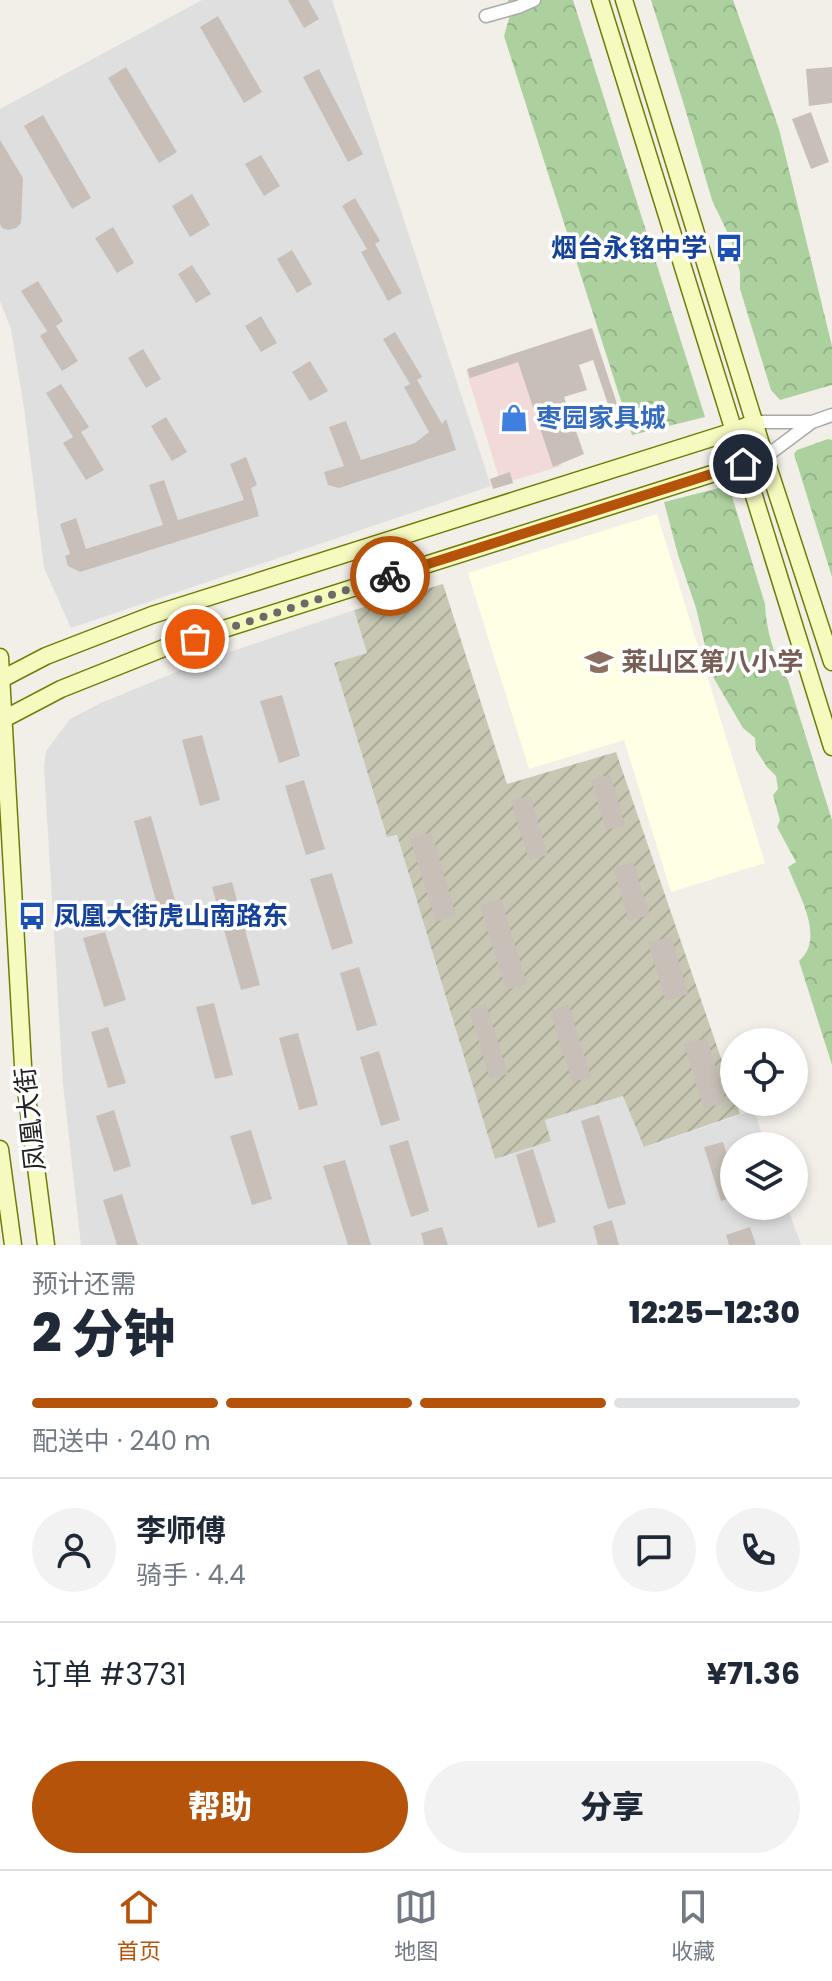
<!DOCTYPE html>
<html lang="zh">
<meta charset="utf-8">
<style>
body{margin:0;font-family:Poppins,"Noto Sans SC",sans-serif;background:#f2f2f3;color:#1f2937;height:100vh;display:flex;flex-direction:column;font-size:30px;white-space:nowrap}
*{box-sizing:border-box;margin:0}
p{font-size:26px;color:#747a83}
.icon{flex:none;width:44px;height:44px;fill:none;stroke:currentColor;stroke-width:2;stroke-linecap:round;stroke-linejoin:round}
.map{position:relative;height:1245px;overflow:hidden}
.drawer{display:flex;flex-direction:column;background:#fff;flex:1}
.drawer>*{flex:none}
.buttons{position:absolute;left:720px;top:1028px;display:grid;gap:16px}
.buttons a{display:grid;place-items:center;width:88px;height:88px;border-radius:50%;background:#fff;box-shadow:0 4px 12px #0003;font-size:40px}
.pin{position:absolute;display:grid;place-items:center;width:68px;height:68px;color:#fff;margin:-34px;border:4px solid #fff;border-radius:50%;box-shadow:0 2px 8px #0007}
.courier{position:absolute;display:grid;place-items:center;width:80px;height:80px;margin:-40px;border:6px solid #b45309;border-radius:50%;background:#fff;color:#222;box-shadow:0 2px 10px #0007}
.overview em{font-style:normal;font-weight:800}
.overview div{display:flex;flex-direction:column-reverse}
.overview{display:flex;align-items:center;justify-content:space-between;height:136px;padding:0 32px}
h1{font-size:52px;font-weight:800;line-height:60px}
.bar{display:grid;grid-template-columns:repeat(4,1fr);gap:12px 8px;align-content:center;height:96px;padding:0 32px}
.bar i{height:10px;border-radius:6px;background:#e0e1e3}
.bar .current{background:#b45309}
.bar p{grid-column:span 4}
.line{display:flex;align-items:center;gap:20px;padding:0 32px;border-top:2px solid #e0e1e3}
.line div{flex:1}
.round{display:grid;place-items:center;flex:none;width:84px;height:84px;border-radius:42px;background:#f2f2f3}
.cta{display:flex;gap:16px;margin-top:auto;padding:16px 32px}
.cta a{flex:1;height:92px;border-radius:48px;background:#b45309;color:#fff;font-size:32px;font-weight:800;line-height:92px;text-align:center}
.cta a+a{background:#f2f2f3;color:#1f2937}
.tabs{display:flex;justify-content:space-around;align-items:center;height:112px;border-top:2px solid #e0e1e3;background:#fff;font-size:22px;color:#747a83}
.tabs a{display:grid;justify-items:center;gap:4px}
.tabs .current{color:#b45309}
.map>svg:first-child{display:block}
.residential{fill:#e0dfdf}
.commercial{fill:#f2dad9}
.education{fill:#ffffe5}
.construction{fill:url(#construction-furrows)}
.forest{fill:url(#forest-crowns)}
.building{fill:#c7bfb8}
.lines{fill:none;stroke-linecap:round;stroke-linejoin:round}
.street-casing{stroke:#a9a9a9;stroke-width:15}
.secondary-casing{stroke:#707d05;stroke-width:19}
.street{stroke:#fff;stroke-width:12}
.secondary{stroke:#f7fabf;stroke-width:16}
.done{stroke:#6b6a68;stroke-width:8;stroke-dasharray:0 14.4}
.route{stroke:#b45309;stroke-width:10}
.labels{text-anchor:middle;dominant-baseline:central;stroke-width:7;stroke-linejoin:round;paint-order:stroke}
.transit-label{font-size:26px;font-weight:bold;fill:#164399;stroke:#fff;text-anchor:end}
.shop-label{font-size:26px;font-weight:bold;fill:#366cbe;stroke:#fff;text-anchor:start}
.education-label{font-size:26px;font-weight:bold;fill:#785e54;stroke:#fff;text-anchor:start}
.street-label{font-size:26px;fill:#222;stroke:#fff}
</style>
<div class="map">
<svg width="832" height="1245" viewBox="0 0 832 1245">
<defs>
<pattern id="construction-furrows" width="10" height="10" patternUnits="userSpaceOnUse" patternTransform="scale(2)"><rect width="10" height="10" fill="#c7c7b4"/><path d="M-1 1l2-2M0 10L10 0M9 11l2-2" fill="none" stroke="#abab9a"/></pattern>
<pattern id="forest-crowns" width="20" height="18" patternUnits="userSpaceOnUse" patternTransform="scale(2)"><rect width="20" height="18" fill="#add19e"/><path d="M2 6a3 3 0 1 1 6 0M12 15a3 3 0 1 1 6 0" fill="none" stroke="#95b388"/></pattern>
</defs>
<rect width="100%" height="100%" fill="#f2efe9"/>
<path class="residential" d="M 202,0 L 332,0 L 491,486 L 71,628 L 44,568 L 24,408 L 11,329 L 0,301 L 0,109 Z
M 354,610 L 367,653 L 334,664 L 387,837 L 397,835 L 495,1159 L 551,1141 L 545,1120 L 624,1096 L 645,1147 L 754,1110 L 766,1146 L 734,1146 L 734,1206 L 787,1206 L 801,1245 L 81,1245 L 63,1084 L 44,767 L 46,751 L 70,719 L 101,703 L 203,661 Z"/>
<path class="commercial" d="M 527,353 L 561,466 L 501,484 L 466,371 Z"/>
<path class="education" d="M 657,514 L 765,863 L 671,892 L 624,740 L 529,769 L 468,573 Z"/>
<path class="construction" d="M 443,584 L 507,784 L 616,752 L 734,1096 L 734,1102 L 736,1102 L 740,1114 L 644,1147 L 623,1096 L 545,1120 L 551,1141 L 495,1159 L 397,835 L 387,837 L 334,663 L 367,653 L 354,610 Z"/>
<path class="forest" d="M 508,0 L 573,0 L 705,417 L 632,435 L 504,36 L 510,15 Z
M 651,0 L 733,0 L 779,129 L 832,346 L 832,385 L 780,400 L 771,390 L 740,289 L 740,272 L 730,238 L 712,200 L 684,105 Z
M 828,439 L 832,440 L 832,577 L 794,454 L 797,450 Z
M 727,486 L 730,490 L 765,604 C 766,630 774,657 788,680 L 832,820 L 832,1065 L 799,961 C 826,938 798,894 788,867 L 796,862 L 777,827 L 780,820 L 773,795 L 778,789 L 776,776 L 767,767 L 756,750 L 755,738 L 743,728 L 712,675 L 696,608 L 678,555 L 664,502 Z"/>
<path class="building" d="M 288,0 L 308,0 L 319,19 L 304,28 Z
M 218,16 L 262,92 L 244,103 L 200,27 Z
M 126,67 L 177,152 L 159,163 L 108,78 Z
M 832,67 L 832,103 L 809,106 L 806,69 Z
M 319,69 L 363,154 L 348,162 L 303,77 Z
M 811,112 L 829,162 L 811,169 L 792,119 Z
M 43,115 L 91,198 L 72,209 L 24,126 Z
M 0,140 L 23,178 L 21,223 L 16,228 L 8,230 L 2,228 L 0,224 Z
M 261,155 L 280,186 L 264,196 L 245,164 Z
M 192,194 L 210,225 L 190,237 L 172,206 Z
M 355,198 L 380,241 L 375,244 L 402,293 L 388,301 L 361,252 L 367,249 L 342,206 Z
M 113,227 L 134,263 L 117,273 L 95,238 Z
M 292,250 L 312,284 L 297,293 L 277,259 Z
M 192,265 L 211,294 L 196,303 L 178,274 Z
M 38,281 L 63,321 L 56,326 L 78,361 L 62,371 L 40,336 L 47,331 L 21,291 Z
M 261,316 L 277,343 L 261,352 L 245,326 Z
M 592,328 L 619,410 L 611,413 L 593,360 L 579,365 L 587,390 L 564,397 L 584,454 L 553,467 L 518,362 L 470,378 L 467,369 Z
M 395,332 L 422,377 L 417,380 L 442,424 L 446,419 L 456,450 L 339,488 L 328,485 L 324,472 L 344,466 L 329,427 L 346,421 L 361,460 L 415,443 L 429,432 L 404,387 L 410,384 L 383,339 Z
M 143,349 L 161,379 L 146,388 L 128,358 Z
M 310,361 L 328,391 L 310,401 L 292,372 Z
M 61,384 L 89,427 L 81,432 L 104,470 L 86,480 L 63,443 L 73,437 L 46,393 Z
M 166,417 L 187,452 L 172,461 L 151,426 Z
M 246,457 L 257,485 L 251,488 L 259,516 L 80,572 L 68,566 L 65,556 L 70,554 L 60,524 L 76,518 L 86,549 L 163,525 L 149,485 L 164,480 L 178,520 L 244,500 L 230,464 Z
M 510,472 L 513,483 L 493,489 L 490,479 Z
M 282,695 L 300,756 L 279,763 L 260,701 Z
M 202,735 L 220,800 L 200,806 L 182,740 Z
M 610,774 L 625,825 L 606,830 L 591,780 Z
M 304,780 L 325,849 L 306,855 L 285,786 Z
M 530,795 L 548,855 L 529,860 L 511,801 Z
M 151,816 L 177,907 L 159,912 L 134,821 Z
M 431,832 L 456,915 L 436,922 L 410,839 Z
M 633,862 L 650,915 L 629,921 L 613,868 Z
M 332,873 L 353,943 L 332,950 L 310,879 Z
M 232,882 L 260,985 L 241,990 L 212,887 Z
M 501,899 L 527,984 L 506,990 L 480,905 Z
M 105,932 L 126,1000 L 104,1007 L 83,938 Z
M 671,936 L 688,994 L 666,1001 L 648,943 Z
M 359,967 L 377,1025 L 357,1031 L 340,973 Z
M 214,1003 L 233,1075 L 215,1079 L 196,1007 Z
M 486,1004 L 508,1074 L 490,1079 L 469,1009 Z
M 569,1005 L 591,1077 L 572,1082 L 550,1011 Z
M 108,1027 L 126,1083 L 108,1088 L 91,1032 Z
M 298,1033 L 318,1105 L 299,1110 L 279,1038 Z
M 707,1038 L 726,1102 L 704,1109 L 684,1044 Z
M 379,1051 L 400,1120 L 381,1126 L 360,1057 Z
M 114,1110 L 131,1166 L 114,1172 L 96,1116 Z
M 599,1115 L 626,1204 L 608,1209 L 581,1121 Z
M 251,1130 L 272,1199 L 252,1205 L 230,1136 Z
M 408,1140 L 429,1211 L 411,1217 L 389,1146 Z
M 723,1142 L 734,1178 L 734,1197 L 721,1201 L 704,1147 Z
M 533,1149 L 556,1222 L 538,1228 L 516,1155 Z
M 345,1160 L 371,1245 L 348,1245 L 323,1166 Z
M 122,1194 L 138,1245 L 117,1245 L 103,1200 Z
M 612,1220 L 619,1245 L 598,1245 L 593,1226 Z
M 442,1227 L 448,1245 L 424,1245 L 421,1233 Z
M 750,1227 L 756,1245 L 729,1245 L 726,1235 Z"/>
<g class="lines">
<defs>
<path id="street" d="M 486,16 L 518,7 L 534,0
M 756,422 L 812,422 L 832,415
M 765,457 L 812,422"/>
<path id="secondary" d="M 600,0 L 832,747
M 624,0 L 765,457 L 832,662
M 0,657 L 23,1066 L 46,1245
M 0,680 L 46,656 L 152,615 L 734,431 L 756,422
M 0,721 L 61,689 L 164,648 L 765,457
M 0,1149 L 13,1245"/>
</defs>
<use href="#street" class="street-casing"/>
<use href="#secondary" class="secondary-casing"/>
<use href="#street" class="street"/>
<use href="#secondary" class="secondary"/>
</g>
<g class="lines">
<path class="done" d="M 195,639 L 390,576"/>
<path class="route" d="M 390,576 L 743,464"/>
</g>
<defs>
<symbol id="bus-bare" viewBox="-9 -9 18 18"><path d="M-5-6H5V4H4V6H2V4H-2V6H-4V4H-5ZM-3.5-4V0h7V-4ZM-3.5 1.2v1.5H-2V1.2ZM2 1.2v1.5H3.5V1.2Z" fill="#1a4fb4" stroke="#fff" stroke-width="2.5" paint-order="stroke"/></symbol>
<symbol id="shop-bare" viewBox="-9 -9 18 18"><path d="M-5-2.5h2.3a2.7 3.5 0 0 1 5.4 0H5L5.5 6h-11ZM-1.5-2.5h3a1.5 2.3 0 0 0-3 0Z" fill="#3f7fe0" stroke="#fff" stroke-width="2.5" paint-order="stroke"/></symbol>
<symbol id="school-bare" viewBox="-9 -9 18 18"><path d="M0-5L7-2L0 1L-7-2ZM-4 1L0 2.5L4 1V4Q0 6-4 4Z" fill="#8d6e63" stroke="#fff" stroke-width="2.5" paint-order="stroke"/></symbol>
</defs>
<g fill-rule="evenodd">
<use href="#bus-bare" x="709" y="228" width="40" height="40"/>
<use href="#shop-bare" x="494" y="398" width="40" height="40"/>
<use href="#school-bare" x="579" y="642" width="40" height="40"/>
<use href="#bus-bare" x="12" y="896" width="40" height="40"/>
</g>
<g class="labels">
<g class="transit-label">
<text x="707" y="248">烟台永铭中学</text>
<text x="54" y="916" text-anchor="start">凤凰大街虎山南路东</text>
</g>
<g class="shop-label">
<text x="536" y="418">枣园家具城</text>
</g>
<g class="education-label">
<text x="621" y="662">莱山区第八小学</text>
</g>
<g class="street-label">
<text transform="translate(30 1119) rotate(-96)">凤凰大街</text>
</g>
</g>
</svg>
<div class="buttons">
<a><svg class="icon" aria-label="locate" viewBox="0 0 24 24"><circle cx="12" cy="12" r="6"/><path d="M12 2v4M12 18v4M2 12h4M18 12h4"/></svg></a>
<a><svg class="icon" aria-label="layers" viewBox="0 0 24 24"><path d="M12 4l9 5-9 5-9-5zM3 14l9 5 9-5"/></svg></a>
</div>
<div class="pin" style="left:195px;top:639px;background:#ea580c"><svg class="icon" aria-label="bag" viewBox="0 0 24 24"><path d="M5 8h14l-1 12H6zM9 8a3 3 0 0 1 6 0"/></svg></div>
<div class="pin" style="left:743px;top:464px;background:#1f2937"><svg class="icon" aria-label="home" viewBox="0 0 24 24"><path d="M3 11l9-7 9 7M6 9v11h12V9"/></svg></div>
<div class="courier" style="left:390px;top:576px"><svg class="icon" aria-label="bike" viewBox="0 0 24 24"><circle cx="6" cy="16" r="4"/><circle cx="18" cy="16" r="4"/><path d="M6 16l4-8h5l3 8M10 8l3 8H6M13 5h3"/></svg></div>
</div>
<section class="drawer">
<div class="overview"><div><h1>2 分钟</h1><p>预计还需</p></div><em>12:25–12:30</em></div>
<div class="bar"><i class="current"></i><i class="current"></i><i class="current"></i><i></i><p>配送中 · 240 m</p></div>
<div class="line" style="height:144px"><a class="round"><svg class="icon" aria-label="person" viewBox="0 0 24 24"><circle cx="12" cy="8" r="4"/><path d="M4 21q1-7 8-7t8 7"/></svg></a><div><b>李师傅</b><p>骑手 · 4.4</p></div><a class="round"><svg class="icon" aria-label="chat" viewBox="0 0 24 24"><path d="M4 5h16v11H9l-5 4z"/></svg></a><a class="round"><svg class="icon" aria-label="phone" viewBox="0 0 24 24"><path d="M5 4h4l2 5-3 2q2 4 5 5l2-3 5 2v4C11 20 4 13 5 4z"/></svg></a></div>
<div class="line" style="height:104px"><div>订单 #3731</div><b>¥71.36</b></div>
<div class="cta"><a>帮助</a><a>分享</a></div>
</section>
<nav class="tabs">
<a class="current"><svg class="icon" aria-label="home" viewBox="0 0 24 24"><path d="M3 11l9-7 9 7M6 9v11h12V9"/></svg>首页</a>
<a><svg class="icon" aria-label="map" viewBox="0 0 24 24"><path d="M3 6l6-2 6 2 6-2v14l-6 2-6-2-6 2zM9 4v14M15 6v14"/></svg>地图</a>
<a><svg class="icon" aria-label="saved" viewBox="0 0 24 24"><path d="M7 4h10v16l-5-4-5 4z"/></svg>收藏</a>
</nav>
